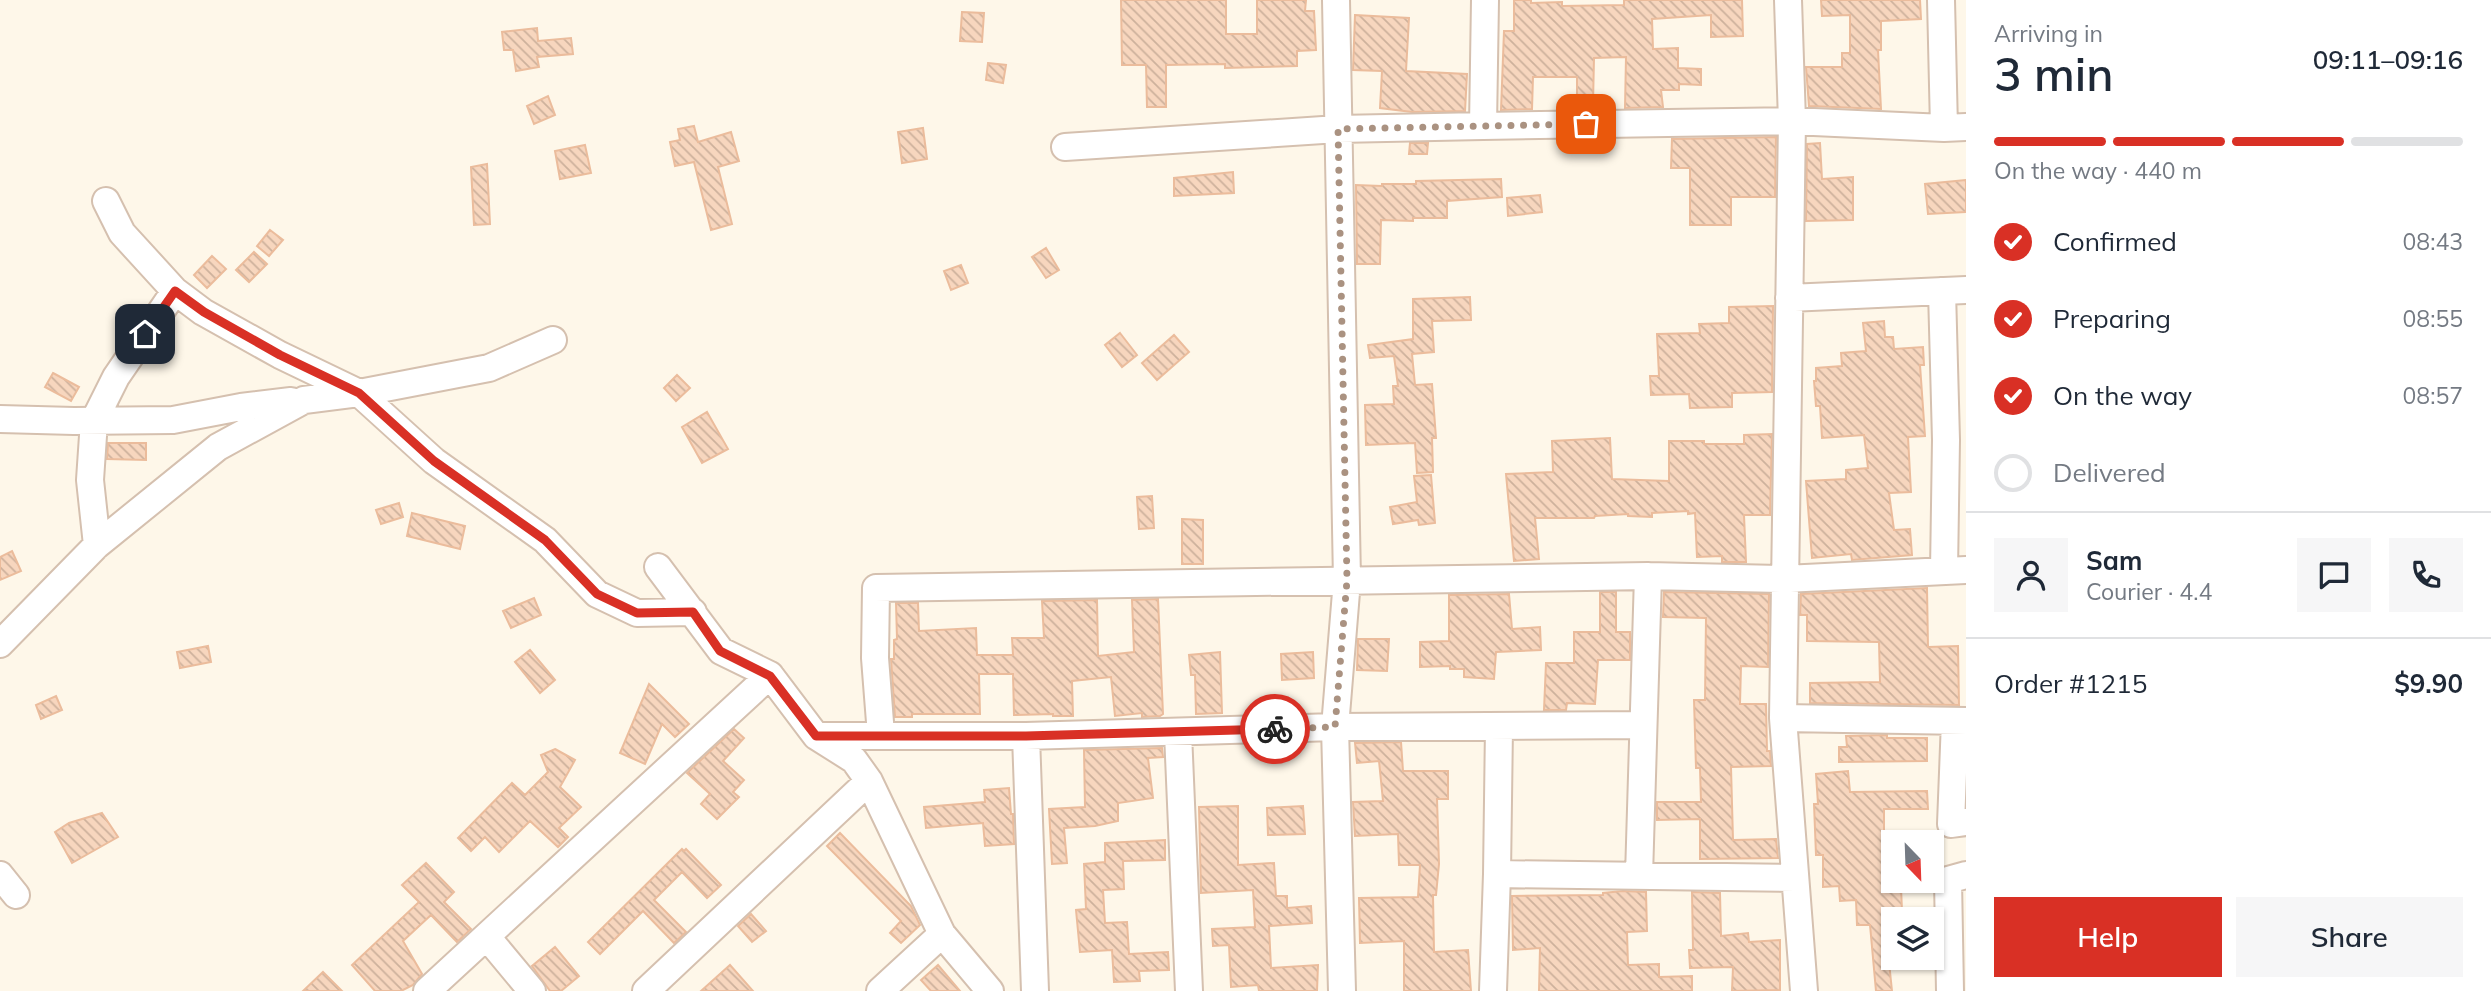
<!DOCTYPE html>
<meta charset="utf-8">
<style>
body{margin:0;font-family:Mulish,sans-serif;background:#f6f6f7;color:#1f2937;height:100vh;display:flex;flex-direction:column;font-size:26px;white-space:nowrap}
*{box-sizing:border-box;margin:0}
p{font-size:23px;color:#747a83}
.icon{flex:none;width:38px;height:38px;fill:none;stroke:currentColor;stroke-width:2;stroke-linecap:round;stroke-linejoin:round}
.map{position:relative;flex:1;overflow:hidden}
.panel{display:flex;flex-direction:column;background:#fff;width:525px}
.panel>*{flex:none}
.needle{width:46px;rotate:157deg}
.fabs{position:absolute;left:1881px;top:830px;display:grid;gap:14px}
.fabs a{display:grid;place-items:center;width:63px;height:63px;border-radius:0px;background:#fff;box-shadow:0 2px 5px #0004;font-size:35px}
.pin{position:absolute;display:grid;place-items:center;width:60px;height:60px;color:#fff;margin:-30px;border-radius:14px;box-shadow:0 4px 10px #0006}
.courier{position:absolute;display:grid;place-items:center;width:70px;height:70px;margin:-35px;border:5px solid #d93025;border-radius:50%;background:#fff;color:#222;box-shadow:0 2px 9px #0007}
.overview em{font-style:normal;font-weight:600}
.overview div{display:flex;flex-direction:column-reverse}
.overview{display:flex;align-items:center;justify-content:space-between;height:119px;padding:0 28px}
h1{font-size:46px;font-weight:600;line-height:52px}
.bar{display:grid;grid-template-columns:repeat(4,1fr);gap:10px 7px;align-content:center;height:84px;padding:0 28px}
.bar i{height:9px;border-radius:5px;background:#e0e1e3}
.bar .selected{background:#d93025}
.bar p{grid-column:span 4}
.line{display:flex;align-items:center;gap:18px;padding:0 28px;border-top:2px solid #e0e1e3}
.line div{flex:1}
.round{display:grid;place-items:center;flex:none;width:74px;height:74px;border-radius:0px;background:#f6f6f7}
ol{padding:0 28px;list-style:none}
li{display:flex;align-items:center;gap:21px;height:77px}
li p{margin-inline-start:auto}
li .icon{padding:7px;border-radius:50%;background:#d93025;color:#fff;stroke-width:4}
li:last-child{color:#747a83}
li i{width:38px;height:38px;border:4px solid #e0e1e3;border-radius:50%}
.cta{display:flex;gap:14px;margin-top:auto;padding:14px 28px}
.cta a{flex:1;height:80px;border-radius:0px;background:#d93025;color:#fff;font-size:28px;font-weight:600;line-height:80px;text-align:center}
.cta a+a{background:#f6f6f7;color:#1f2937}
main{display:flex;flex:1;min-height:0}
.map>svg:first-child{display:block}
.building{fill:url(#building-back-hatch);stroke:#ebbc9c;stroke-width:2}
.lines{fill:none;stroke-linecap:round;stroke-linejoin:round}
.minor-casing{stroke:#d5c0af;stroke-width:30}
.minor{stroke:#fff;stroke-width:26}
.done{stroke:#aa9281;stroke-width:7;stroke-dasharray:0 12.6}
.route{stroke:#d93025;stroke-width:9}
</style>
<main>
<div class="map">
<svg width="1966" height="991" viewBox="0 0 1966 991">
<defs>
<pattern id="building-back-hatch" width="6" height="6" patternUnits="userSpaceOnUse" patternTransform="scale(1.75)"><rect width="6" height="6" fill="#f7d6be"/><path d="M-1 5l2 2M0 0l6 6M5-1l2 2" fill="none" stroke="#cdb19c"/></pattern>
</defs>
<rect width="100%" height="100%" fill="#fef7e9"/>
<path class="building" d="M 1121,0 L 1226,0 L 1226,34 L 1257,34 L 1257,0 L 1306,0 L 1305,11 L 1314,11 L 1316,50 L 1297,51 L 1297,66 L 1225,68 L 1225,64 L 1166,65 L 1166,107 L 1147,107 L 1146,65 L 1122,65 Z
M 1514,0 L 1531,0 L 1531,3 L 1562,2 L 1562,6 L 1624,5 L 1624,0 L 1742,0 L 1743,36 L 1711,37 L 1711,15 L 1652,19 L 1653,49 L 1678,48 L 1678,68 L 1701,69 L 1701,85 L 1679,84 L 1679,90 L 1661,90 L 1663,107 L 1625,108 L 1626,57 L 1594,58 L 1593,104 L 1577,104 L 1577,77 L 1533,77 L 1532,109 L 1501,110 L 1504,31 L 1514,31 Z
M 1821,0 L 1920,0 L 1921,19 L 1881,21 L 1881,50 L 1878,50 L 1881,109 L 1809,106 L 1806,67 L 1842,67 L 1842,53 L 1850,53 L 1850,15 L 1822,16 Z
M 962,12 L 984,13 L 982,42 L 960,41 Z
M 1355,15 L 1409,18 L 1406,71 L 1467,74 L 1465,111 L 1412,112 L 1380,108 L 1382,71 L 1353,70 Z
M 537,28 L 538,41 L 571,38 L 573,54 L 537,57 L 539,67 L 516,71 L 513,50 L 504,50 L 502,32 Z
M 988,63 L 1006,65 L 1003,83 L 986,80 Z
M 548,96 L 555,115 L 534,124 L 527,106 Z
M 694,126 L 698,142 L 731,132 L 739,161 L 718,167 L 732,224 L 711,230 L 694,162 L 675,166 L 670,142 L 680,140 L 678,129 Z
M 923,128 L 927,159 L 902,163 L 898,132 Z
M 1776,137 L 1775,197 L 1731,197 L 1731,225 L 1690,225 L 1690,168 L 1671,168 L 1672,139 Z
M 1410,143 L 1428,143 L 1427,154 L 1409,154 Z
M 1820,143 L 1822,179 L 1853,177 L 1853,220 L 1806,221 L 1807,144 Z
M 585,145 L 591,173 L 560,179 L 555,151 Z
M 487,164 L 490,224 L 474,225 L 471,167 Z
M 1233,172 L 1234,193 L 1174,196 L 1174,178 Z
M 1501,179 L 1502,197 L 1447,201 L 1447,218 L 1413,218 L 1413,221 L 1381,220 L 1380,264 L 1357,264 L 1356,185 L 1382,186 L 1382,184 L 1416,184 L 1416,181 Z
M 1966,180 L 1966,212 L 1928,214 L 1925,184 Z
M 1540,195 L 1542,212 L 1508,216 L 1507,198 Z
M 270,230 L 283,240 L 269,256 L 257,246 Z
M 1046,248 L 1059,270 L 1046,278 L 1032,257 Z
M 254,252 L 267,264 L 249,282 L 236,270 Z
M 212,256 L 226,269 L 207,288 L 194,275 Z
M 961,265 L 968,283 L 951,290 L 944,271 Z
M 1470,297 L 1471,320 L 1432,321 L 1434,352 L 1412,354 L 1415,385 L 1432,384 L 1436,438 L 1432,438 L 1433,472 L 1417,473 L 1415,443 L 1366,445 L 1365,405 L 1394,404 L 1393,386 L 1398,386 L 1394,356 L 1370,358 L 1368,345 L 1413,339 L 1413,299 Z
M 1773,306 L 1772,392 L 1732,393 L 1732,407 L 1690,408 L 1689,394 L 1651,395 L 1650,376 L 1659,376 L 1657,334 L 1700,333 L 1699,324 L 1729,323 L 1729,307 Z
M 1884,321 L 1885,337 L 1893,337 L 1894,349 L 1923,347 L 1924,365 L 1920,365 L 1925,436 L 1908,437 L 1911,492 L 1889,493 L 1894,530 L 1910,529 L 1912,555 L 1852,560 L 1851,554 L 1812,558 L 1806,481 L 1846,479 L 1846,470 L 1868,468 L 1864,435 L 1822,438 L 1820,406 L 1816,406 L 1814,381 L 1816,381 L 1816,368 L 1842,366 L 1841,353 L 1866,351 L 1863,323 Z
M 1120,333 L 1137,355 L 1122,367 L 1105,345 Z
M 1174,335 L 1189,352 L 1157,380 L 1142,363 Z
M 53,373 L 79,387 L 71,401 L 45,387 Z
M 677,375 L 690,388 L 676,401 L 664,388 Z
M 707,412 L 728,449 L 702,463 L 682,427 Z
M 1772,434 L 1770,515 L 1744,515 L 1746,562 L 1722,562 L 1722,556 L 1697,557 L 1695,513 L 1688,514 L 1688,511 L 1652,513 L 1652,517 L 1628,516 L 1628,514 L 1595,516 L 1594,518 L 1535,518 L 1539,559 L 1514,561 L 1506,474 L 1553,472 L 1552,441 L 1610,438 L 1612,479 L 1669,481 L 1669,441 L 1704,441 L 1704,444 L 1744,444 L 1744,435 Z
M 108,443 L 146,443 L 146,460 L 107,459 Z
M 1431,475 L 1435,523 L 1419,525 L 1418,520 L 1393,524 L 1390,507 L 1417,502 L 1414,476 Z
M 1152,496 L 1154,528 L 1139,529 L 1137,497 Z
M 399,503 L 403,517 L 381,524 L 376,510 Z
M 412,513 L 465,526 L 460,549 L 407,536 Z
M 1182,519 L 1203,520 L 1203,564 L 1182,564 Z
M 12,551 L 21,571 L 0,580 L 0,557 Z
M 1927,588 L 1928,647 L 1958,646 L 1959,705 L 1810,703 L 1810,683 L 1880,682 L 1879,642 L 1807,641 L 1807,615 L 1800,615 L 1801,594 Z
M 1600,592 L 1616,592 L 1616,632 L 1630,632 L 1630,660 L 1598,660 L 1595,704 L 1567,703 L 1566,710 L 1544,710 L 1546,663 L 1574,663 L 1574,632 L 1600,632 Z
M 1664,592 L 1769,594 L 1768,667 L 1741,666 L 1740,704 L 1766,704 L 1767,751 L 1770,751 L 1771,766 L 1731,767 L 1733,840 L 1776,839 L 1778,858 L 1700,859 L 1700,819 L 1657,820 L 1657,802 L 1701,802 L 1700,768 L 1696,768 L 1694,700 L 1705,700 L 1706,618 L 1663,617 Z
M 1509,594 L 1512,629 L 1540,627 L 1541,650 L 1496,652 L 1494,679 L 1464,677 L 1464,669 L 1450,669 L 1450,666 L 1420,667 L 1420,642 L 1449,641 L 1449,595 Z
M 534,598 L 541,615 L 511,628 L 503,611 Z
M 1158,599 L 1163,714 L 1160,716 L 1142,717 L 1142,713 L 1115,716 L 1111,677 L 1072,681 L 1073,716 L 1053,716 L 1053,714 L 1014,715 L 1013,674 L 979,674 L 980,714 L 912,714 L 912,717 L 895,717 L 891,659 L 894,659 L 894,640 L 897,639 L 896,603 L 918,603 L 919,631 L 976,628 L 977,655 L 1013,655 L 1012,638 L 1044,638 L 1042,601 L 1097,600 L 1098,656 L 1134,652 L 1132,600 Z
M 1358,639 L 1389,639 L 1387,671 L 1357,670 Z
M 208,646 L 211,662 L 180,668 L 177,652 Z
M 530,650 L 555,680 L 540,693 L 515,662 Z
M 1220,652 L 1222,713 L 1196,714 L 1195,675 L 1191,675 L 1189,655 Z
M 1313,652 L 1314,678 L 1282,680 L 1281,654 Z
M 649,684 L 689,724 L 675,737 L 662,724 L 645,764 L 620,753 Z
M 56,696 L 62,710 L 41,719 L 36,705 Z
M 734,729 L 744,738 L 723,761 L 744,780 L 733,792 L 739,797 L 717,819 L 701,804 L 710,794 L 687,773 Z
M 1887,735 L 1887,738 L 1927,738 L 1927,761 L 1839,762 L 1839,747 L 1847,747 L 1846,736 Z
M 1401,742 L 1403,771 L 1448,771 L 1448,799 L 1437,799 L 1439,864 L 1436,895 L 1433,895 L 1434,952 L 1468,950 L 1471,991 L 1404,991 L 1404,941 L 1360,943 L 1359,898 L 1418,897 L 1420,865 L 1399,865 L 1398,834 L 1355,836 L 1353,802 L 1383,801 L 1379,761 L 1357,763 L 1355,743 Z
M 1162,748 L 1163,757 L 1148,758 L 1153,798 L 1118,803 L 1118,821 L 1095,826 L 1064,828 L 1067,863 L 1052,864 L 1049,809 L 1085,807 L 1084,750 Z
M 555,749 L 575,760 L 560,787 L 581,807 L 559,828 L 568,837 L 558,847 L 530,821 L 499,852 L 485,837 L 471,851 L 458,838 L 512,783 L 525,795 L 548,772 L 541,755 Z
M 1848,771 L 1850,792 L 1927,791 L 1928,809 L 1884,809 L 1884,858 L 1894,858 L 1894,887 L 1901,887 L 1902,911 L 1894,911 L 1894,961 L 1889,962 L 1892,991 L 1876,991 L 1870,925 L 1857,925 L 1856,900 L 1840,901 L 1839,886 L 1823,887 L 1823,855 L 1816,855 L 1814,804 L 1818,804 L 1816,774 Z
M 1009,788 L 1011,814 L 1013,814 L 1014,844 L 985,846 L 983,823 L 926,828 L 924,807 L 985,802 L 984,790 Z
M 1238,806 L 1238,865 L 1274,863 L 1276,896 L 1287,896 L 1287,908 L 1311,906 L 1312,923 L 1269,926 L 1271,968 L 1318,965 L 1317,991 L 1259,991 L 1258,985 L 1231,987 L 1229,945 L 1213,946 L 1212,929 L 1255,927 L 1253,890 L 1201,893 L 1199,807 Z
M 1303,806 L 1305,834 L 1268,835 L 1267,808 Z
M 102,813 L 118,837 L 72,863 L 55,832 L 69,823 Z
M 840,833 L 911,906 L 920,925 L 901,943 L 890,933 L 901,921 L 827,846 Z
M 1165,840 L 1165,860 L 1123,861 L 1124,889 L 1103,890 L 1105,923 L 1127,922 L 1129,954 L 1168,952 L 1169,970 L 1139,971 L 1140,981 L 1114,982 L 1112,950 L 1080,952 L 1076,910 L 1086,909 L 1084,864 L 1105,862 L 1105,843 Z
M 682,849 L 684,851 L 686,849 L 721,885 L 707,898 L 682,872 L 654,900 L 686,932 L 674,943 L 643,911 L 600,954 L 588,942 Z
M 426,863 L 454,892 L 444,902 L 471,929 L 457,942 L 431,915 L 403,941 L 422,974 L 413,985 L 401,991 L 375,991 L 352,965 L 419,902 L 402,885 Z
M 1623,891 L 1646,892 L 1647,931 L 1627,932 L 1628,965 L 1659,964 L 1659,977 L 1692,976 L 1692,991 L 1539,991 L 1540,948 L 1513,950 L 1512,896 L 1603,895 L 1603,893 Z
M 1692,892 L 1720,893 L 1721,936 L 1748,933 L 1749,942 L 1780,940 L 1780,990 L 1732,991 L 1733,967 L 1690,968 L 1689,950 L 1693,950 Z
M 751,914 L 766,931 L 752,942 L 738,926 Z
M 555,947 L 579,976 L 561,991 L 550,991 L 532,966 Z
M 730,965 L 753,991 L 701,991 Z
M 938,965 L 960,991 L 931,991 L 921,980 Z
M 323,972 L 342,991 L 303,991 Z"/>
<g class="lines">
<defs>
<path id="minor" d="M 1336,0 L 1347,580 L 1335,727 L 1342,991
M 1788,0 L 1792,121 L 1783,718 L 1804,991
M 1941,0 L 1944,128
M 1483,126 L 1485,0
M 1065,147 L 1338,129 L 1483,126 L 1792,121 L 1944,128 L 1966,127
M 106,201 L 122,233 L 175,291 L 203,312 L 280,355 L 359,393 L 434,461 L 545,540 L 597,594 L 637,613 L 693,612
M 1942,291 L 1946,440 L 1944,571
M 1789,298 L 1966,290
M 0,419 L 74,421 L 173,420 L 241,407 L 291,401
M 97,545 L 90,480 L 94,421 L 116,377 L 175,291
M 658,567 L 721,651 L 770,675 L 816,736 L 854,760 L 869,781 L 942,934
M 0,644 L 97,545 L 218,447 L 304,400 L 359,393 L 489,368 L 553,340
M 1783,718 L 1966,721
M 1955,721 L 1951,824 L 1966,822
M 1178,733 L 1189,991
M 881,735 L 875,658 L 876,588 L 1648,576 L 1785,579 L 1966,570
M 816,736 L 1026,736 L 1335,727 L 1643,725
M 1026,736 L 1035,991
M 1497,874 L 1795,878
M 0,875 L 16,895
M 1639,876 L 1648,576
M 487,937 L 532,991
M 427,991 L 770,675
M 646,991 L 869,781
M 880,991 L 942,934 L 990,991
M 1493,991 L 1497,874 L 1499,727
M 1950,991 L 1948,880 L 1966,875"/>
</defs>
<use href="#minor" class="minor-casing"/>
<use href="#minor" class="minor"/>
</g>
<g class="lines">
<path class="done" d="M 1275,729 L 1335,727 L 1347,580 L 1338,129 L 1586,124"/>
<path class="route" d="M 145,334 L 175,291 L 204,312 L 280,355 L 359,393 L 434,461 L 545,540 L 597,594 L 637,613 L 693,612 L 720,651 L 770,676 L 816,736 L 1026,736 L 1275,729"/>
</g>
</svg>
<div class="fabs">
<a><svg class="needle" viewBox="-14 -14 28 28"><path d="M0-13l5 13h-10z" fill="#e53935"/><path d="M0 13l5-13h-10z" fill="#747a83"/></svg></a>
<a><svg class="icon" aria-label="layers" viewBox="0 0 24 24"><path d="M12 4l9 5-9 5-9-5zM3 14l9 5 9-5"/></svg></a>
</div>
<div class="pin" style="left:1586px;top:124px;background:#ea580c"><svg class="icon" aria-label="bag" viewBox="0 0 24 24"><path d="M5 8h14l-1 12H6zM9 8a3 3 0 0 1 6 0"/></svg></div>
<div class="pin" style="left:145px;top:334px;background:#1f2937"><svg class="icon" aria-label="home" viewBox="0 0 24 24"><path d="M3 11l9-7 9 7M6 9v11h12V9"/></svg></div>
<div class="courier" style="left:1275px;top:729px"><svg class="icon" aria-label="bike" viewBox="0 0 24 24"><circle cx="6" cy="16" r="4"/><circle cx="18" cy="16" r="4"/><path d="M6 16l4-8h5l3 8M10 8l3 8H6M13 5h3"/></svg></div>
</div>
<section class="panel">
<div class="overview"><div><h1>3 min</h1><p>Arriving in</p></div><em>09:11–09:16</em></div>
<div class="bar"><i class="selected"></i><i class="selected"></i><i class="selected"></i><i></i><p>On the way · 440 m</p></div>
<ol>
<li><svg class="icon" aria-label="check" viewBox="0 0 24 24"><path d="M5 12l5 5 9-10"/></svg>Confirmed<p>08:43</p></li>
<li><svg class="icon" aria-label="check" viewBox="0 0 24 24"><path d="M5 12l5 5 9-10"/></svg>Preparing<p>08:55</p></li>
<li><svg class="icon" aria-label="check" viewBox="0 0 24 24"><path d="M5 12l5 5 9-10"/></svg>On the way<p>08:57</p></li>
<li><i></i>Delivered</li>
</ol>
<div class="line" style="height:126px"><a class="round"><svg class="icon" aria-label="person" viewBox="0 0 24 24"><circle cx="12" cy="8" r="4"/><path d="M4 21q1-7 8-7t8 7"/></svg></a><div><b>Sam</b><p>Courier · 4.4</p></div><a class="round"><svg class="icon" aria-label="chat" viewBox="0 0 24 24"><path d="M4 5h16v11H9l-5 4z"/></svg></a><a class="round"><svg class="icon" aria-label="phone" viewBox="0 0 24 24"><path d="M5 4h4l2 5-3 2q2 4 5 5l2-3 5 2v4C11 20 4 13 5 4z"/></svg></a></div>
<div class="line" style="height:91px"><div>Order #1215</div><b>$9.90</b></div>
<div class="cta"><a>Help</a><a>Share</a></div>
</section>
</main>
